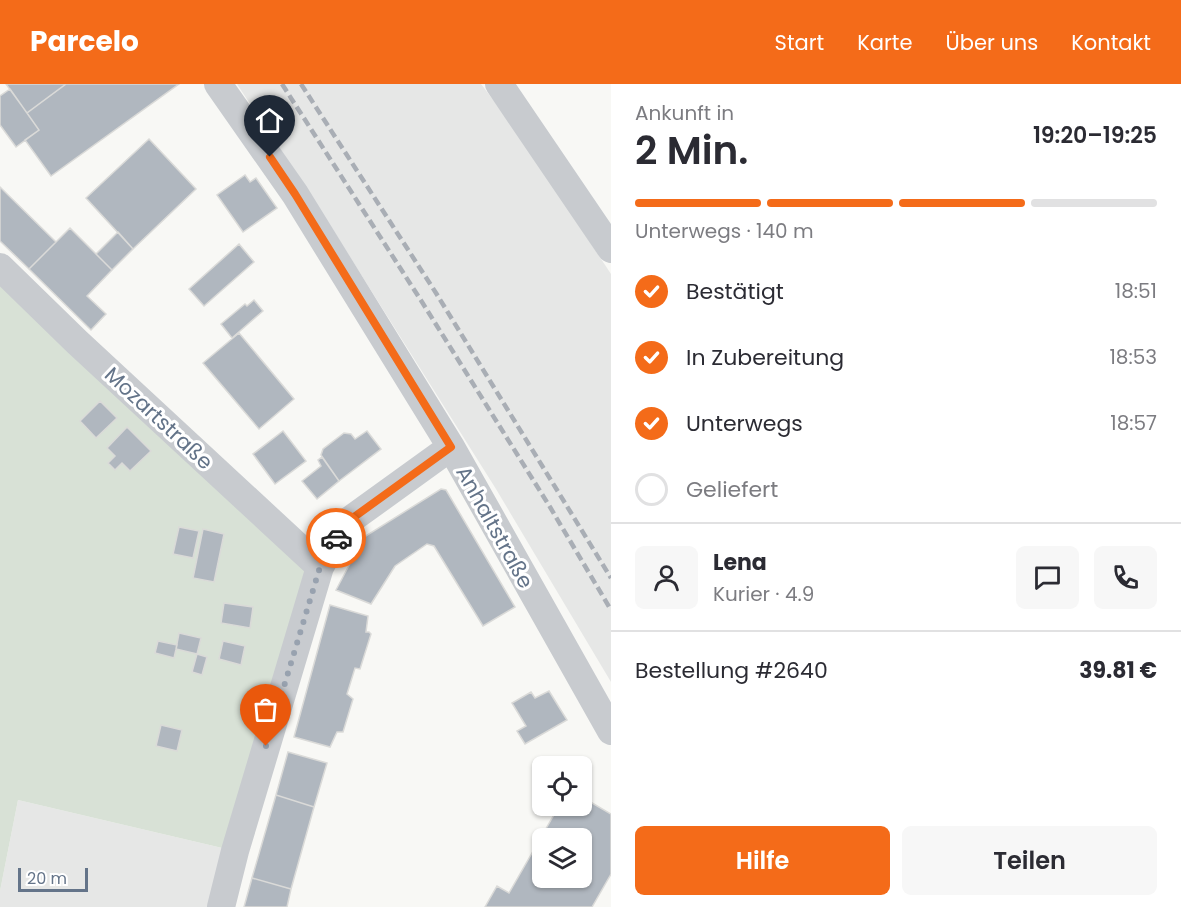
<!DOCTYPE html>
<html lang="de">
<meta charset="utf-8">
<style>
body{margin:0;font-family:Poppins,sans-serif;background:#f7f7f7;color:#2b2b33;height:100vh;display:flex;flex-direction:column;font-size:22px;white-space:nowrap}
*{box-sizing:border-box;margin:0}
p{font-size:20px;color:#7c7c81}
.icon{flex:none;width:33px;height:33px;fill:none;stroke:currentColor;stroke-width:2;stroke-linecap:round;stroke-linejoin:round}
.map{position:relative;flex:1;overflow:hidden}
.sheet{display:flex;flex-direction:column;background:#fff;width:570px}
.sheet>*{flex:none}
.fabs{position:absolute;left:532px;top:672px;display:grid;gap:12px}
.fabs a{display:grid;place-items:center;width:60px;height:60px;border-radius:9px;background:#fff;box-shadow:0 2px 4px #0004;font-size:30px}
.scale{position:absolute;left:18px;bottom:15px;width:70px;box-sizing:border-box;padding-left:6px;border:3px solid #647489;border-top:0;font-size:16px;line-height:21px;white-space:nowrap;color:#647489;-webkit-text-stroke:4px #fff;paint-order:stroke}
.pin{position:absolute;display:grid;place-items:center;width:51px;height:51px;color:#fff;margin:-62px -26px;border-radius:50% 50% 50% 0;rotate:-45deg;box-shadow:0 0 6px #0007}
.pin .icon{rotate:45deg}
.courier{position:absolute;display:grid;place-items:center;width:60px;height:60px;margin:-30px;border:4px solid #f46b19;border-radius:50%;background:#fff;color:#222;box-shadow:0 2px 8px #0007}
.summary em{font-style:normal;font-weight:600}
.summary div{display:flex;flex-direction:column-reverse}
.summary{display:flex;align-items:center;justify-content:space-between;height:102px;padding:0 24px}
h1{font-size:39px;font-weight:600;line-height:45px}
.bar{display:grid;grid-template-columns:repeat(4,1fr);gap:9px 6px;align-content:center;height:72px;padding:0 24px}
.bar i{height:8px;border-radius:4px;background:#e1e1e2}
.bar .selected{background:#f46b19}
.bar p{grid-column:span 4}
.line{display:flex;align-items:center;gap:15px;padding:0 24px;border-top:2px solid #e1e1e2}
.line div{flex:1}
.round{display:grid;place-items:center;flex:none;width:63px;height:63px;border-radius:9px;background:#f7f7f7}
ol{padding:0 24px;list-style:none}
li{display:flex;align-items:center;gap:18px;height:66px}
li p{margin-inline-start:auto}
li .icon{padding:6px;border-radius:50%;background:#f46b19;color:#fff;stroke-width:4}
li:last-child{color:#7c7c81}
li i{width:33px;height:33px;border:3px solid #e1e1e2;border-radius:50%}
.cta{display:flex;gap:12px;margin-top:auto;padding:12px 24px}
.cta a{flex:1;height:69px;border-radius:9px;background:#f46b19;color:#fff;font-size:24px;font-weight:600;line-height:69px;text-align:center}
.cta a+a{background:#f7f7f7;color:#2b2b33}
header{display:flex;align-items:center;gap:36px;box-sizing:border-box;height:84px;padding:0 30px;background:#f46b19;color:#fff}
header strong{font-size:28px}
nav{display:flex;gap:33px;margin-inline-start:auto;font-size:21px}
main{display:flex;flex:1;min-height:0}
.map>svg:first-child{display:block}
.built{fill:#e6e7e6}
.green{fill:#d8e1d6}
.building{fill:#b0b7bf;stroke:#dadad8;stroke-width:1.5;fill-rule:evenodd}
.lines{fill:none;stroke-linecap:round;stroke-linejoin:round}
.minor{stroke:#c8cbcf;stroke-width:28}
.rail{stroke:#a9aeb5;stroke-width:4.5;stroke-dasharray:9 4.5;stroke-linecap:butt}
.done{stroke:#98a2af;stroke-width:6;stroke-dasharray:0 10.8}
.route{stroke:#f46b19;stroke-width:8}
.labels{text-anchor:middle;dominant-baseline:central;stroke-width:6;stroke-linejoin:round;paint-order:stroke}
.street-label{font-size:21px;fill:#647489;stroke:#fff}
</style>
<header>
<strong>Parcelo</strong>
<nav><a>Start</a><a>Karte</a><a>Über uns</a><a>Kontakt</a></nav>
</header>
<main>
<div class="map">
<svg width="611" height="823" viewBox="0 0 611 823">
<rect width="100%" height="100%" fill="#f8f8f5"/>
<path class="built" d="M 237,0 L 481,0 L 513,42 L 611,190 L 611,598 L 496,405 L 333,146 Z
M 18,716 L 235,767 L 221,823 L 0,823 L 0,807 Z"/>
<path class="green" d="M 0,183 L 320,483 L 235,767 L 18,716 L 0,807 Z"/>
<path class="building" d="M 6,0 L 66,0 L 27,29 Z
M 66,0 L 179,0 L 51,92 L 25,56 L 39,46 L 27,29 Z
M 10,5 L 39,46 L 16,63 L 0,41 L 0,12 Z
M 149,55 L 196,105 L 133,165 L 86,114 Z
M 245,91 L 250,98 L 256,94 L 277,124 L 243,148 L 217,111 Z
M 0,103 L 56,158 L 29,185 L 0,157 Z
M 70,144 L 112,186 L 87,212 L 106,230 L 91,246 L 29,185 Z
M 118,148 L 133,165 L 112,186 L 96,170 Z
M 239,160 L 254,178 L 204,222 L 189,205 Z
M 254,216 L 263,227 L 232,254 L 221,240 L 245,220 L 247,222 Z
M 239,249 L 294,315 L 259,345 L 203,279 Z
M 100,317 L 117,334 L 96,354 L 80,337 Z
M 127,343 L 151,367 L 130,387 L 122,379 L 115,386 L 108,379 L 115,372 L 107,364 Z
M 283,347 L 306,377 L 275,400 L 253,370 Z
M 367,347 L 381,365 L 339,397 L 321,371 L 323,365 L 344,349 L 351,350 L 355,355 Z
M 322,373 L 339,397 L 317,415 L 302,397 L 321,382 L 318,376 Z
M 441,405 L 446,406 L 515,523 L 483,542 L 434,462 L 427,460 L 395,482 L 371,520 L 336,506 L 364,453 Z
M 179,443 L 199,447 L 193,474 L 173,470 Z
M 203,445 L 224,450 L 214,498 L 193,494 Z
M 224,519 L 253,523 L 250,544 L 221,539 Z
M 330,521 L 368,532 L 366,548 L 369,548 L 371,550 L 360,585 L 355,584 L 347,610 L 353,615 L 343,648 L 337,648 L 330,663 L 294,653 Z
M 179,549 L 201,554 L 197,570 L 176,565 Z
M 158,557 L 177,561 L 174,574 L 155,569 Z
M 223,557 L 245,562 L 241,581 L 219,575 Z
M 197,570 L 207,573 L 202,591 L 192,588 Z
M 549,607 L 567,636 L 525,660 L 517,647 L 526,642 L 512,619 L 531,608 L 535,614 Z
M 161,641 L 182,646 L 177,667 L 156,662 Z
M 288,668 L 327,679 L 314,723 L 276,711 Z
M 276,711 L 314,723 L 291,805 L 252,794 Z
M 582,713 L 611,730 L 611,790 L 592,823 L 485,823 L 497,802 L 509,809 L 559,722 L 582,722 ZM 543,754 L 582,754 L 582,794 L 543,794 Z
M 252,794 L 291,805 L 287,823 L 244,823 Z"/>
<g class="lines">
<path class="minor" d="M 218,0 L 295,110 L 451,363 L 611,647
M 499,0 L 611,165
M 0,183 L 77,258 L 320,483
M 221,823 L 235,767 L 320,483 L 343,441 L 451,363"/>
<path class="rail" d="M 282,0 L 422,218 L 550,423 L 611,526
M 301,0 L 436,209 L 611,494"/>
</g>
<g class="lines">
<path class="done" d="M 266,662 L 320,483 L 336,454"/>
<path class="route" d="M 270,73 L 295,110 L 451,363 L 343,441 L 336,454"/>
</g>
<g class="labels">
<g class="street-label">
<text transform="translate(159 334) rotate(43)">Mozartstraße</text>
<text transform="translate(495 443) rotate(61)">Anhaltstraße</text>
</g>
</g>
</svg>
<div class="fabs">
<a><svg class="icon" aria-label="locate" viewBox="0 0 24 24"><circle cx="12" cy="12" r="6"/><path d="M12 2v4M12 18v4M2 12h4M18 12h4"/></svg></a>
<a><svg class="icon" aria-label="layers" viewBox="0 0 24 24"><path d="M12 4l9 5-9 5-9-5zM3 14l9 5 9-5"/></svg></a>
</div>
<div class="scale">20 m</div>
<div class="pin" style="left:266px;top:662px;background:#ea580c"><svg class="icon" aria-label="bag" viewBox="0 0 24 24"><path d="M5 8h14l-1 12H6zM9 8a3 3 0 0 1 6 0"/></svg></div>
<div class="pin" style="left:270px;top:73px;background:#1f2937"><svg class="icon" aria-label="home" viewBox="0 0 24 24"><path d="M3 11l9-7 9 7M6 9v11h12V9"/></svg></div>
<div class="courier" style="left:336px;top:454px"><svg class="icon" aria-label="car" viewBox="0 0 24 24"><path d="M5 17H2v-5l4-1 3-4h7l3 4 3 1v5h-3M9 17h6M6 11h13"/><circle cx="7" cy="17" r="2"/><circle cx="17" cy="17" r="2"/></svg></div>
</div>
<section class="sheet">
<div class="summary"><div><h1>2 Min.</h1><p>Ankunft in</p></div><em>19:20–19:25</em></div>
<div class="bar"><i class="selected"></i><i class="selected"></i><i class="selected"></i><i></i><p>Unterwegs · 140 m</p></div>
<ol>
<li><svg class="icon" aria-label="check" viewBox="0 0 24 24"><path d="M5 12l5 5 9-10"/></svg>Bestätigt<p>18:51</p></li>
<li><svg class="icon" aria-label="check" viewBox="0 0 24 24"><path d="M5 12l5 5 9-10"/></svg>In Zubereitung<p>18:53</p></li>
<li><svg class="icon" aria-label="check" viewBox="0 0 24 24"><path d="M5 12l5 5 9-10"/></svg>Unterwegs<p>18:57</p></li>
<li><i></i>Geliefert</li>
</ol>
<div class="line" style="height:108px"><a class="round"><svg class="icon" aria-label="person" viewBox="0 0 24 24"><circle cx="12" cy="8" r="4"/><path d="M4 21q1-7 8-7t8 7"/></svg></a><div><b>Lena</b><p>Kurier · 4.9</p></div><a class="round"><svg class="icon" aria-label="chat" viewBox="0 0 24 24"><path d="M4 5h16v11H9l-5 4z"/></svg></a><a class="round"><svg class="icon" aria-label="phone" viewBox="0 0 24 24"><path d="M5 4h4l2 5-3 2q2 4 5 5l2-3 5 2v4C11 20 4 13 5 4z"/></svg></a></div>
<div class="line" style="height:78px"><div>Bestellung #2640</div><b>39.81 €</b></div>
<div class="cta"><a>Hilfe</a><a>Teilen</a></div>
</section>
</main>
